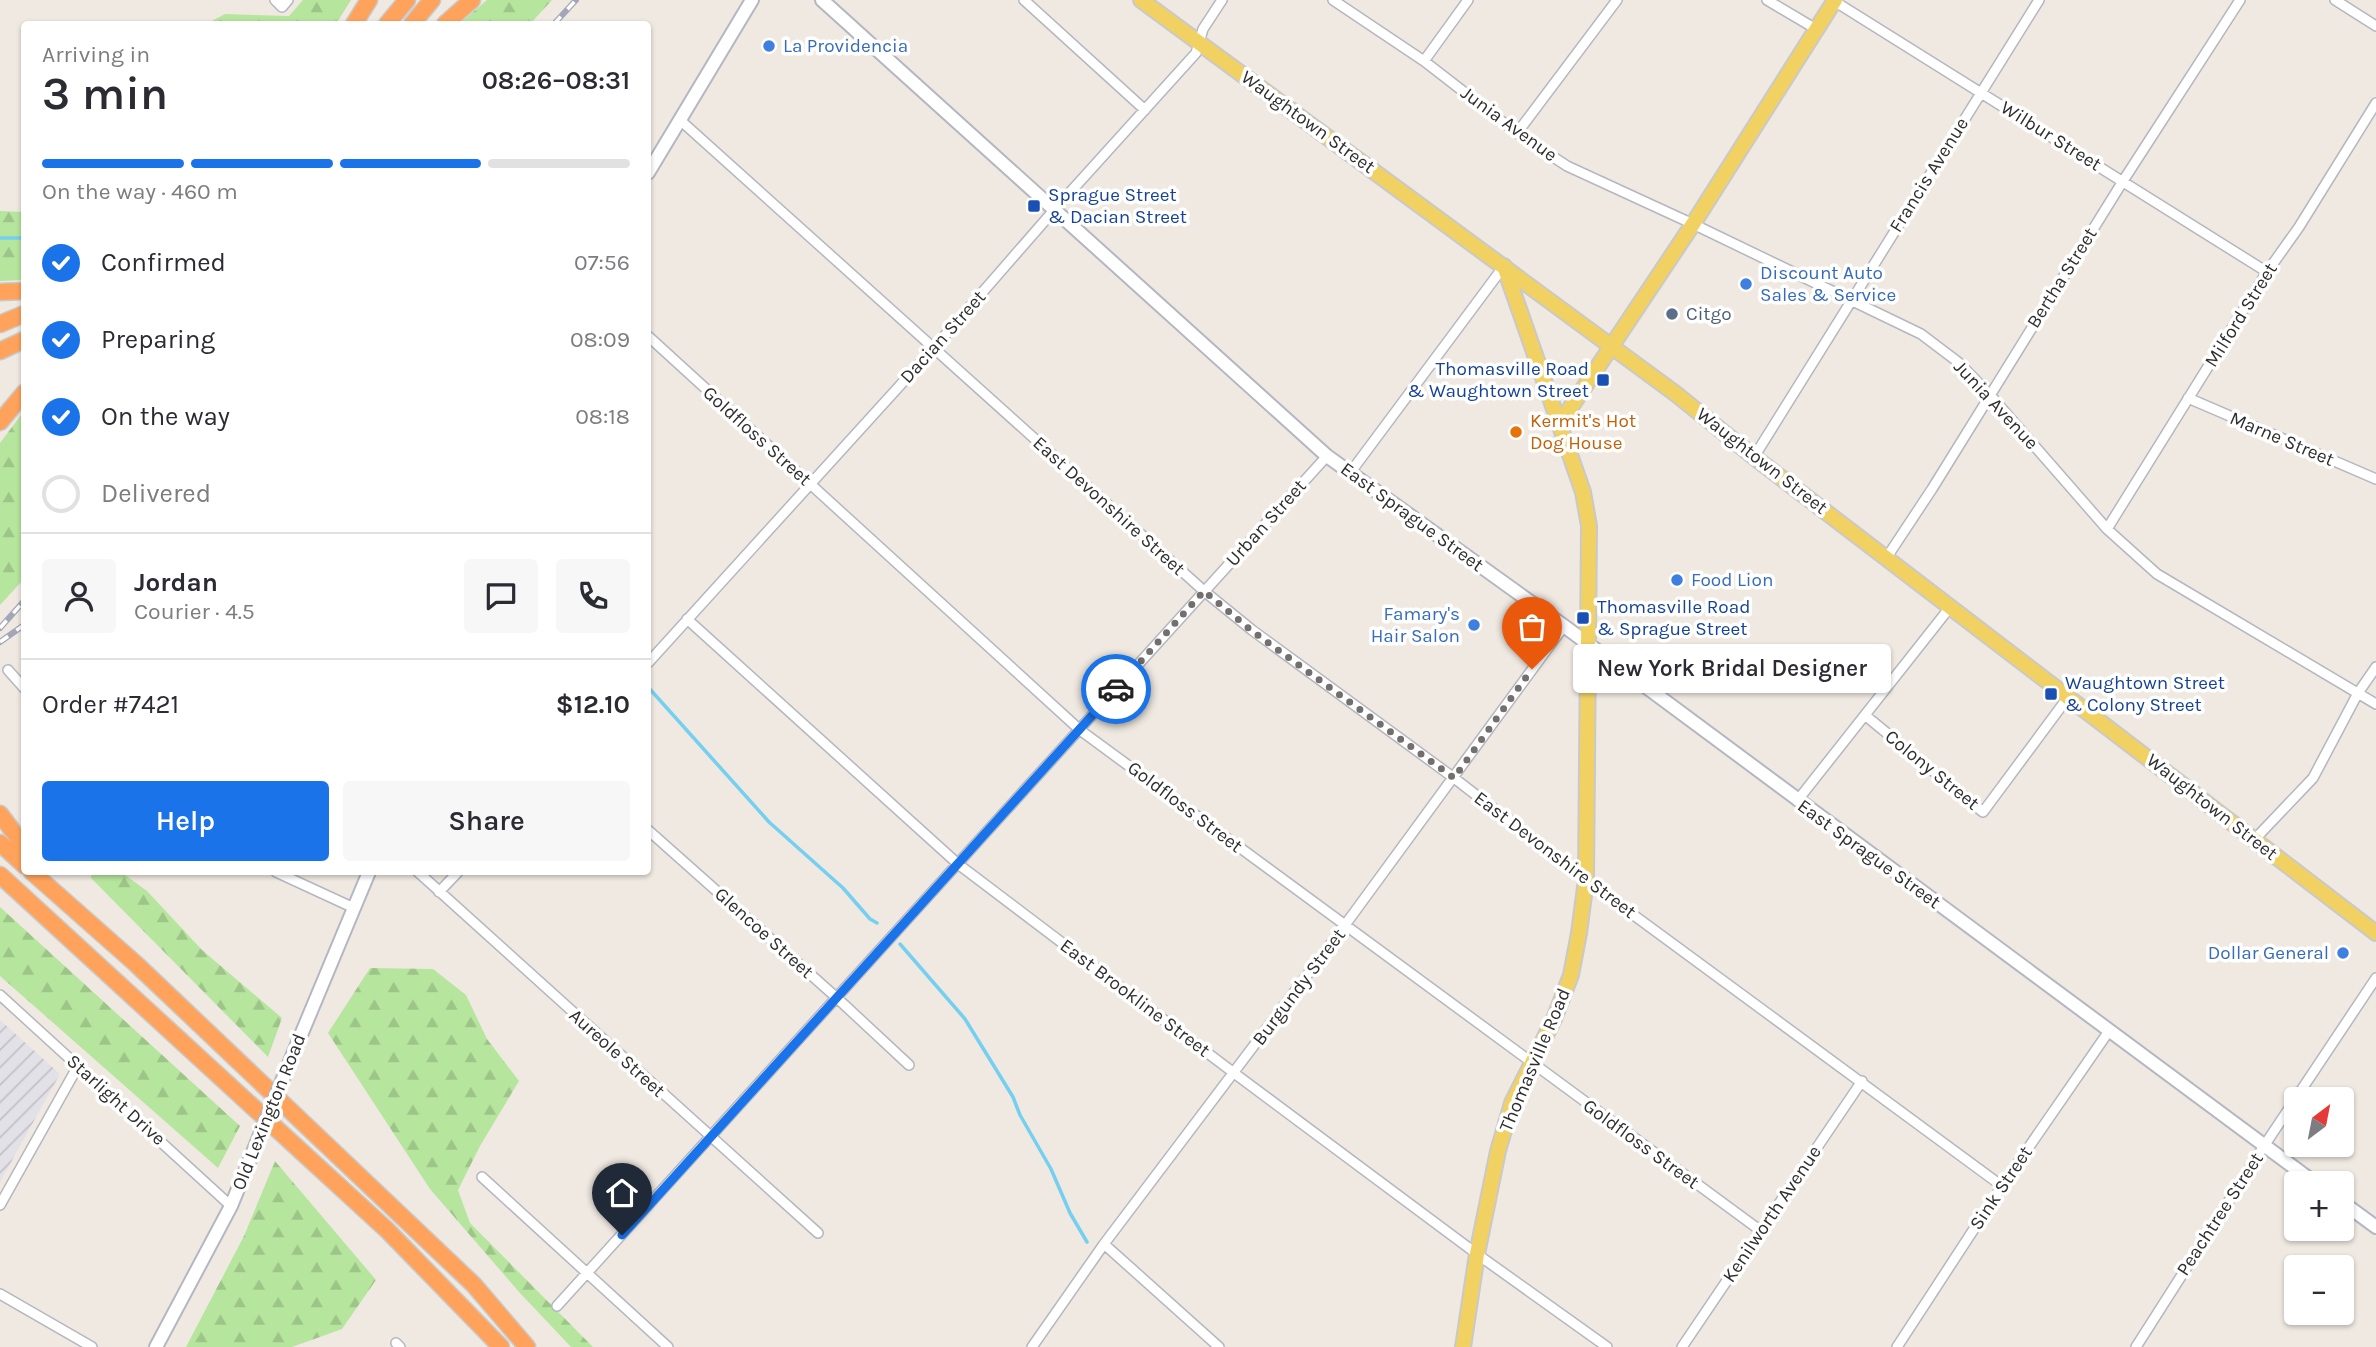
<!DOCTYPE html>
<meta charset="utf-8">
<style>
body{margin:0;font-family:Karla,sans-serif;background:#f7f7f7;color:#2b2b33;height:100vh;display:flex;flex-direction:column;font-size:26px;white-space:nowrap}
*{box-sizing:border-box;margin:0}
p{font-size:23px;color:#7c7c81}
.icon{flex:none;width:38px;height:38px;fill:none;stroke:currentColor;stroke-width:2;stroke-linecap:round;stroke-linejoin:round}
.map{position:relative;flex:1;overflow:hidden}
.drawer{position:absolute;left:21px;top:21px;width:630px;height:854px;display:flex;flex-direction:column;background:#fff;border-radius:7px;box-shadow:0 2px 5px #0004}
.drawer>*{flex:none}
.needle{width:46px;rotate:32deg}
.tools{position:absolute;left:2284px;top:1087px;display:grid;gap:14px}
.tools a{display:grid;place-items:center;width:70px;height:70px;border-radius:7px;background:#fff;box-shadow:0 2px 5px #0004;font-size:35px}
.pin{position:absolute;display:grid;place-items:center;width:60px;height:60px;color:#fff;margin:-72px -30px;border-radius:50% 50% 50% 0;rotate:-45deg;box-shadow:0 0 7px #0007}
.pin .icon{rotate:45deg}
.courier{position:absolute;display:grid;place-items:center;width:70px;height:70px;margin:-35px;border:5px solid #1a73e8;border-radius:50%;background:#fff;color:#222;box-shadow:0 2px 9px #0007}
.bubble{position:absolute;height:49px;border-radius:7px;background:#fff;box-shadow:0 2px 5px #0004;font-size:23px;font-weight:600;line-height:49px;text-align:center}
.headline em{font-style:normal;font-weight:600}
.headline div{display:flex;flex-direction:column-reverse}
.headline{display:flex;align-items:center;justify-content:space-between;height:119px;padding:0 21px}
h1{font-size:46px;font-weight:600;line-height:52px}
.bar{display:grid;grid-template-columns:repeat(4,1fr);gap:10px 7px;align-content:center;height:84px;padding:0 21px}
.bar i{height:9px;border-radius:5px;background:#e1e1e2}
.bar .on{background:#1a73e8}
.bar p{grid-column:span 4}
.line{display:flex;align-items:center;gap:18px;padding:0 21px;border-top:2px solid #e1e1e2}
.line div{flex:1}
.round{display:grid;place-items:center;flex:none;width:74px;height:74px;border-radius:7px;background:#f7f7f7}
ol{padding:0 21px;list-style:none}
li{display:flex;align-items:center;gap:21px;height:77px}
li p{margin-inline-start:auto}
li .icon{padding:7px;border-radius:50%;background:#1a73e8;color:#fff;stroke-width:4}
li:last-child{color:#7c7c81}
li i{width:38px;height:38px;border:4px solid #e1e1e2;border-radius:50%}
.button{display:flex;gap:14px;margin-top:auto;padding:14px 21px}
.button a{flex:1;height:80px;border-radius:7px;background:#1a73e8;color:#fff;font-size:28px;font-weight:600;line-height:80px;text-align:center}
.button a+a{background:#f7f7f7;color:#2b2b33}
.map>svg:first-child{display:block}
.industrial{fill:url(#industrial-furrows)}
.forest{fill:url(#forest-firs)}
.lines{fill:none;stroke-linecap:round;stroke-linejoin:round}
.stream{stroke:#75cff0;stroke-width:3.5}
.street-casing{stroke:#b4b7c1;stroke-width:12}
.secondary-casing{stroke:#b4b7c1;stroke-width:16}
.primary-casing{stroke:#c9c9c9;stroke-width:18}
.highway-casing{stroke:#c9c9c9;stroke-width:19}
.street{stroke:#fff;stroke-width:9}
.secondary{stroke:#fff;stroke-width:12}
.primary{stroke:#f2d163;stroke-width:14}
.highway{stroke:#ffa35c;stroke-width:16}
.rail-casing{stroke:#a3a6b8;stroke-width:6}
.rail{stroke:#fff;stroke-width:3.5;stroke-dasharray:10;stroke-linecap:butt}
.secondary-bridge-casing{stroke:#b4b7c1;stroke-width:16;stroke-linecap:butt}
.secondary-bridge{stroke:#fff;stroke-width:12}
.done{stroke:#726f6d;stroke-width:7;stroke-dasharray:0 12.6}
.route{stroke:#1a73e8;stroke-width:9}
.shop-dot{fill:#3f7fe0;stroke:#fff;stroke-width:2.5}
.transit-dot{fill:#1a4fb4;stroke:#fff;stroke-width:2.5}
.service-dot{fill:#5c6f8a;stroke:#fff;stroke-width:2.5}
.food-dot{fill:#e8710a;stroke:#fff;stroke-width:2.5}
.labels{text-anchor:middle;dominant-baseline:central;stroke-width:7;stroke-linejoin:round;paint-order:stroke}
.shop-label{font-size:19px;fill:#366cbe;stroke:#fff;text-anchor:start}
.street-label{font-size:19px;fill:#2e2e2e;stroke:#fff}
.transit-label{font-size:19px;fill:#164399;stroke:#fff;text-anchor:start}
.service-label{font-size:19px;fill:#4e5e75;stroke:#fff;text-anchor:start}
.food-label{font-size:19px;fill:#c56008;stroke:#fff;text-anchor:start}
</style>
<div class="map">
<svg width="2376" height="1347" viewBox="0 0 2376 1347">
<defs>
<pattern id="industrial-furrows" width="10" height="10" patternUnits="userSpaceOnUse" patternTransform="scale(1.75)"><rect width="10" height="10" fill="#e3e1e8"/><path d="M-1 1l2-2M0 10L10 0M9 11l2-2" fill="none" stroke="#c3c1c7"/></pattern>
<pattern id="forest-firs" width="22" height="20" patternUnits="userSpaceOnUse" patternTransform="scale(1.75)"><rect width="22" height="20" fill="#b6e59e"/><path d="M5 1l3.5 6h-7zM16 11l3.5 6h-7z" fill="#9dc588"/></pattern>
</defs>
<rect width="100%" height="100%" fill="#efe9e1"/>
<path class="industrial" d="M 0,1020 L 60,1074 L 0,1182 Z"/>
<path class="forest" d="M 303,0 L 351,0 L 336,24 L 206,24 L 225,14 L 289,16 Z
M 487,0 L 552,0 L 530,24 L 459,24 Z
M 0,211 L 24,212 L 24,280 L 0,281 Z
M 24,411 L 24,579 L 0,605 L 0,443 Z
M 92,872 L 121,872 L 147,891 L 202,950 L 282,1018 L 268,1057 L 91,878 Z
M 0,907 L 240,1126 L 218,1168 L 0,976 Z
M 370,968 L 433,969 L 466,995 L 487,1039 L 519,1081 L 480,1146 L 458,1190 L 470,1223 L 593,1347 L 571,1347 L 520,1293 L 430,1189 L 328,1033 Z
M 275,1161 L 376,1280 L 342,1329 L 292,1347 L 186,1347 L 244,1236 Z"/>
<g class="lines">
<path class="stream" d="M 0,238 L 24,238
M 648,687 L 769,822 L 843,888 L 870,919 L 877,923
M 900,944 L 965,1019 L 1013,1097 L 1020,1115 L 1051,1169 L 1070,1213 L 1087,1242"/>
<defs>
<path id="street" d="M 275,0 L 282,7 L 288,0
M 1024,0 L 1145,110
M 1333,0 L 1424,61 L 1517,133 L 1567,166 L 1693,224 L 1921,334 L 1958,362 L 1990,395 L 2107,529 L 2157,574 L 2376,704
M 1767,0 L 1816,29
M 2335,0 L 2376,26
M 1834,1 L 2267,272
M 1424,61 L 1468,0
M 680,120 L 1204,591 L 1252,630 L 1454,778 L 1586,880 L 2002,1186
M 1517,133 L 1617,0
M 648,336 L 1080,730 L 1761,1231
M 2188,398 L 2376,479
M 1754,457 L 2039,0
M 1350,473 L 1504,266
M 2107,529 L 2267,272 L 2299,227 L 2376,103
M 1887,557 L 1932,489 L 2123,181 L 2240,0
M 687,619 L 958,864 L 1234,1073 L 1477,1254 L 1607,1347
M 648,663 L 933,349 L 1055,209 L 1196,53 L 1203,29 L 1222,0
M 8,670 L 24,688
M 1866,716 L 1983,812 L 2069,696
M 1797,801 L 1951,606
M 648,830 L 837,998 L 909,1065
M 2254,840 L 2313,778 L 2358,693 L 2376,667
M 276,872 L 354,908
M 418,872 L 818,1233
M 439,892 L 458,872
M 0,995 L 231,1206
M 482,1177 L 668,1347
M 0,1205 L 78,1066
M 1104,1244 L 1219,1347
M 0,1294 L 92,1347
M 557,1306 L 1327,456
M 396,1343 L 400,1347
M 1032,1347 L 1104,1244 L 1345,925 L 1564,626
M 1682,1347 L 1862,1081
M 1897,1347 L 2002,1186 L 2109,1031
M 2136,1347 L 2264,1146 L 2376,978"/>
<path id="secondary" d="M 822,0 L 1327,456 L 1564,626 L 2315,1183
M 648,173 L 752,0
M 291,1059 L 369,872
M 2342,1202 L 2376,1227
M 156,1347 L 231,1206 L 251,1157"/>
<path id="primary" d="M 1141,0 L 1676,394 L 1754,457 L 2376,933
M 1559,425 L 1693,224 L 1835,0
M 1463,1347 L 1477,1254 L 1498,1151 L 1512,1103 L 1554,1019 L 1571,975 L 1579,933 L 1586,880 L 1589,526 L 1583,492 L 1504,266"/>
<path id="highway" d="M 354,24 L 369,0
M 387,24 L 407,0
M 412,24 L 432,0
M 445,24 L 472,0
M 0,292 L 24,291
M 0,324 L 24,314
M 0,351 L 24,340
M 0,422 L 24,393
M 0,814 L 24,846
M 0,843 L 24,865
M 32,872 L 136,964 L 474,1285 L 527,1347
M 0,875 L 387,1230 L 501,1347"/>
</defs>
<use href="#street" class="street-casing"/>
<use href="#secondary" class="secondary-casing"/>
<use href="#primary" class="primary-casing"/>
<use href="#highway" class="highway-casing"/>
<use href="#street" class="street"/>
<use href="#secondary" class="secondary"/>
<use href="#primary" class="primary"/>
<use href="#highway" class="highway"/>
<defs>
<path id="rail" d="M 554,24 L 576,0
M 0,628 L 24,601
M 0,642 L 24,625"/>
</defs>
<use href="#rail" class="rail-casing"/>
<use href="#rail" class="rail"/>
<defs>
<path id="secondary-bridge" d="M 251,1157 L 291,1059"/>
</defs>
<use href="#secondary-bridge" class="secondary-bridge-casing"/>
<use href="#secondary-bridge" class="secondary-bridge"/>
</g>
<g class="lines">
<path class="done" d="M 1116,689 L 1204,591 L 1252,631 L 1454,778 L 1532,669"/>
<path class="route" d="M 622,1235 L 1116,689"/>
</g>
<g class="shop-dot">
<circle cx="769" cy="46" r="7"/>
<circle cx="1746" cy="284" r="7"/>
<circle cx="1677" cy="580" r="7"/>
<circle cx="1474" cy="625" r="7"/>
<circle cx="2343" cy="953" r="7"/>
</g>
<g class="transit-dot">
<rect x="1027" y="199" width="14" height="14" rx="3.5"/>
<rect x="1596" y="373" width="14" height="14" rx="3.5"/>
<rect x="1576" y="611" width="14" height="14" rx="3.5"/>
<rect x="2044" y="687" width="14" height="14" rx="3.5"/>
</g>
<circle class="service-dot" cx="1672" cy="314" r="7"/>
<circle class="food-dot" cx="1516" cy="432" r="7"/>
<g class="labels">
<g class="shop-label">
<text x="783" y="46">La Providencia</text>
<text x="1760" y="273">Discount Auto<tspan x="1760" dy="22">Sales &amp; Service</tspan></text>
<text x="1691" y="580">Food Lion</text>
<text x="1460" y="614" text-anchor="end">Famary's<tspan x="1460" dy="22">Hair Salon</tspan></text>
<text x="2329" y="953" text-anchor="end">Dollar General</text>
</g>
<g class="street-label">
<text transform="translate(1308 122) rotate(36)">Waughtown Street</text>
<text transform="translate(1509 124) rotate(36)">Junia Avenue</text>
<text transform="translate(2051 136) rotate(32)">Wilbur Street</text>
<text transform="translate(1929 175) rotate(-58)">Francis Avenue</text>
<text transform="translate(2062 278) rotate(-58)">Bertha Street</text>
<text transform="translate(2241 315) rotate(-58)">Milford Street</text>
<text transform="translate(943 337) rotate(-48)">Dacian Street</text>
<text transform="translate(1996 405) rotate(47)">Junia Avenue</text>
<text transform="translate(757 436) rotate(42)">Goldfloss Street</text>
<text transform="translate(2282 439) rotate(23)">Marne Street</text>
<text transform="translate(1762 461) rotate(38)">Waughtown Street</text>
<text transform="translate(1109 506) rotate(42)">East Devonshire Street</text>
<text transform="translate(1412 517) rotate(36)">East Sprague Street</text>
<text transform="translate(1266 523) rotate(-48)">Urban Street</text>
<text transform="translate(1932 770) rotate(39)">Colony Street</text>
<text transform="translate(1185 807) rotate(37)">Goldfloss Street</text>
<text transform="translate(2212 807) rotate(38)">Waughtown Street</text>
<text transform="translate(1869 854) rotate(36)">East Sprague Street</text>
<text transform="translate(1555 855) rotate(37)">East Devonshire Street</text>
<text transform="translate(764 933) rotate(42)">Glencoe Street</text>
<text transform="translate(1299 987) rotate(-53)">Burgundy Street</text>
<text transform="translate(1135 998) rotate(37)">East Brookline Street</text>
<text transform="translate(617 1053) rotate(42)">Aureole Street</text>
<text transform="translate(1535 1060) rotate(-67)">Thomasville Road</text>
<text transform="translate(116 1100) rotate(42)">Starlight Drive</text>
<text transform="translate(269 1112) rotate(-68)">Old Lexington Road</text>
<text transform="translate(1641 1144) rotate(36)">Goldfloss Street</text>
<text transform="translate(2001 1188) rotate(-56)">Sink Street</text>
<text transform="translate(1772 1214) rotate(-56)">Kenilworth Avenue</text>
<text transform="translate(2220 1214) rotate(-57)">Peachtree Street</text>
</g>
<g class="transit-label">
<text x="1048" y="195">Sprague Street<tspan x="1048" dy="22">&amp; Dacian Street</tspan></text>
<text x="1589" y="369" text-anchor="end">Thomasville Road<tspan x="1589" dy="22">&amp; Waughtown Street</tspan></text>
<text x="1597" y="607">Thomasville Road<tspan x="1597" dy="22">&amp; Sprague Street</tspan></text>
<text x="2065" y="683">Waughtown Street<tspan x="2065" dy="22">&amp; Colony Street</tspan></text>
</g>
<g class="service-label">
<text x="1686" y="314">Citgo</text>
</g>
<g class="food-label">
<text x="1530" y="421">Kermit's Hot<tspan x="1530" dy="22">Dog House</tspan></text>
</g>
</g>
</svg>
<div class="tools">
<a><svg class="needle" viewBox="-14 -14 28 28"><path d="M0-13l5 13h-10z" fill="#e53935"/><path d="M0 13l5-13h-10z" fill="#7c7c81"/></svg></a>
<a>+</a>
<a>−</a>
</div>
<div class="pin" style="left:1532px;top:669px;background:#ea580c"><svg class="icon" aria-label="bag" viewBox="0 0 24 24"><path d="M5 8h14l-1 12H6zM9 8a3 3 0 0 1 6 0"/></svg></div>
<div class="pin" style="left:622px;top:1235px;background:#1f2937"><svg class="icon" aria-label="home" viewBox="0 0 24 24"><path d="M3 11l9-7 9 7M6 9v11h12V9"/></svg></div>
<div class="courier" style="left:1116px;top:689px"><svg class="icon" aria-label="car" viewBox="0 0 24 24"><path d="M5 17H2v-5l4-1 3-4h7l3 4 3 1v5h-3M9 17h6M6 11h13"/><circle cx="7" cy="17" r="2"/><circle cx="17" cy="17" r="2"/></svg></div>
<div class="bubble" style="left:1573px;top:644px;width:318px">New York Bridal Designer</div>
<section class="drawer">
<div class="headline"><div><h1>3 min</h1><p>Arriving in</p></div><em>08:26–08:31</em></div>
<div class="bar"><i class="on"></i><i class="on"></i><i class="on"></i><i></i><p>On the way · 460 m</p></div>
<ol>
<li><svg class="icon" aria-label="check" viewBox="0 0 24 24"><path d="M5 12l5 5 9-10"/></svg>Confirmed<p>07:56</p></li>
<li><svg class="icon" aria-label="check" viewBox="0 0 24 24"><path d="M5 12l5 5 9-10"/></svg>Preparing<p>08:09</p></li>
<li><svg class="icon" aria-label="check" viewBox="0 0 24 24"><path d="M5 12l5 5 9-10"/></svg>On the way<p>08:18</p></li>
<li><i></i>Delivered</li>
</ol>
<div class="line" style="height:126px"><a class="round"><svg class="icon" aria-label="person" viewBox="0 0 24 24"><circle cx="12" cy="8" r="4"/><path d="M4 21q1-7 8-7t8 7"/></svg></a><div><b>Jordan</b><p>Courier · 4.5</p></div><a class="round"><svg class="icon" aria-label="chat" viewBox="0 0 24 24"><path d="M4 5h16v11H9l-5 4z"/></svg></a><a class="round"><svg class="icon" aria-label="phone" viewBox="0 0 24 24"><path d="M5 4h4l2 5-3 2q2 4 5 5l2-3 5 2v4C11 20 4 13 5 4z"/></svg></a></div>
<div class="line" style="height:91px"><div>Order #7421</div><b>$12.10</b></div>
<div class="button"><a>Help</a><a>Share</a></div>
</section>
</div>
